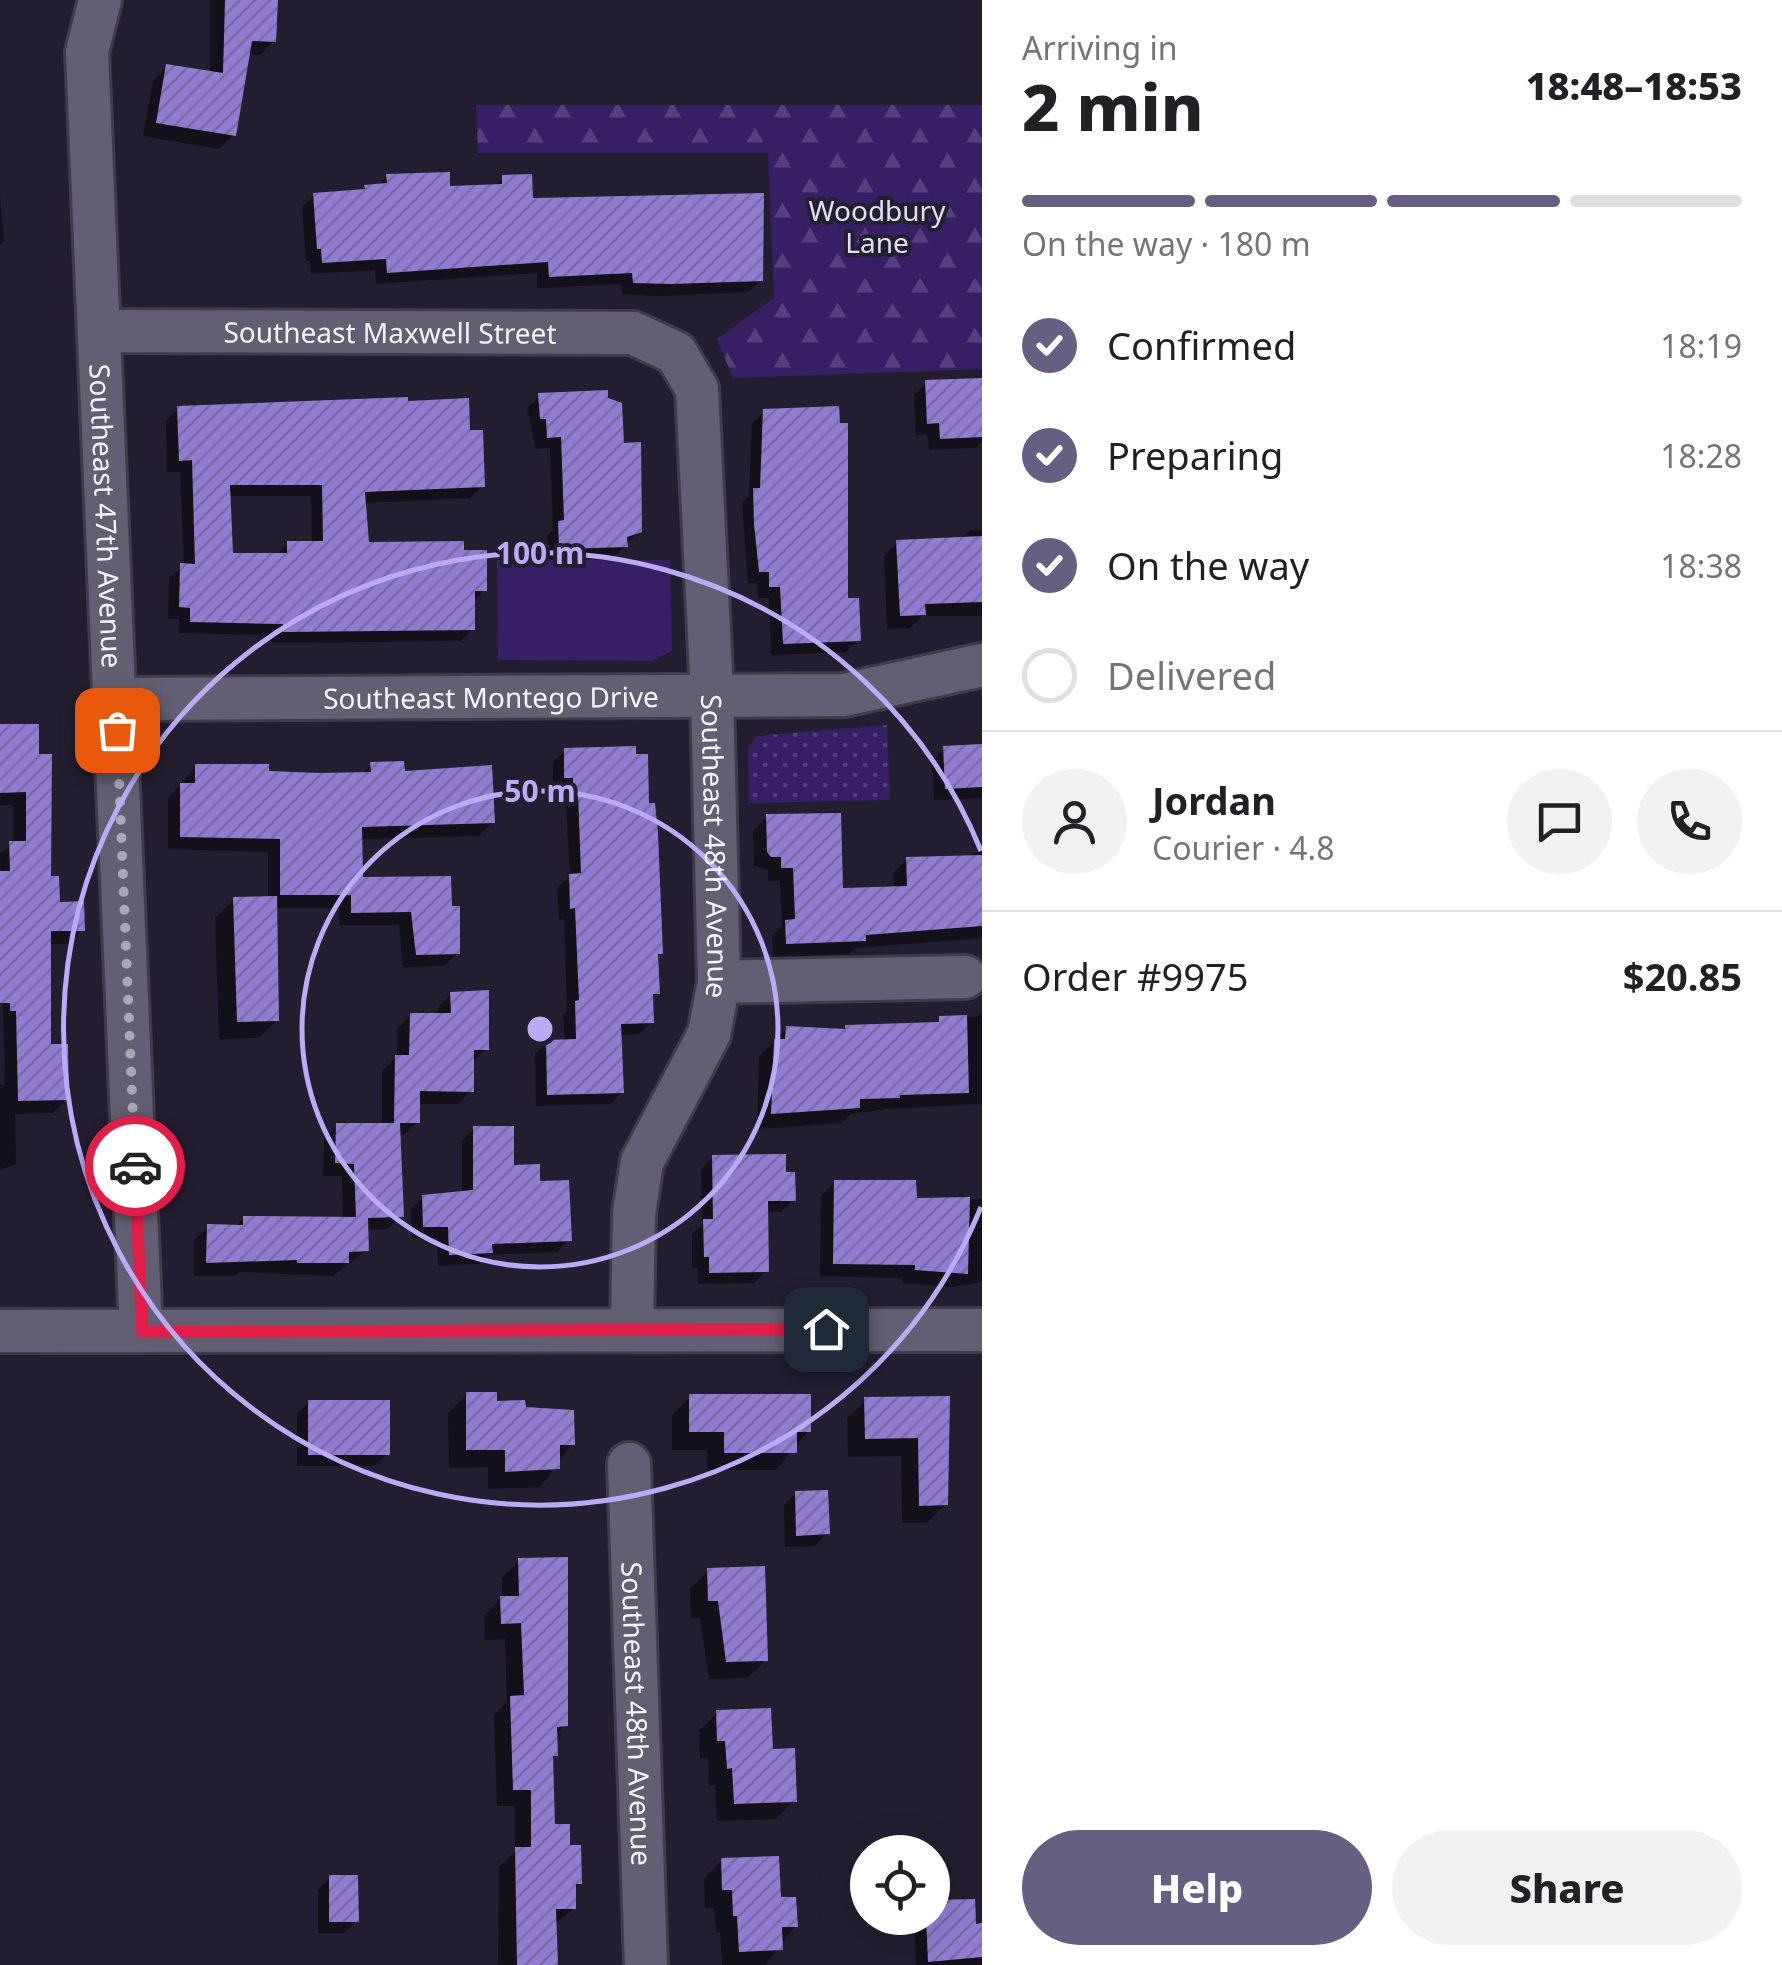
<!DOCTYPE html>
<meta charset="utf-8">
<style>
body{margin:0;font-family:"Noto Sans",sans-serif;background:#f2f2f2;color:#202124;height:100vh;display:flex;flex-direction:column;font-size:38px;white-space:nowrap}
*{box-sizing:border-box;margin:0}
p{font-size:32px;color:#757577}
.icon{flex:none;width:55px;height:55px;fill:none;stroke:currentColor;stroke-width:2;stroke-linecap:round;stroke-linejoin:round}
.map{position:relative;flex:1;overflow:hidden}
.side{display:flex;flex-direction:column;background:#fff;width:800px}
.side>*{flex:none}
.buttons{position:absolute;left:850px;top:1835px;display:grid;gap:20px}
.buttons a{display:grid;place-items:center;width:100px;height:100px;border-radius:50%;background:#fff;box-shadow:0 10px 40px #0002;font-size:50px}
.pin{position:absolute;display:grid;place-items:center;width:85px;height:85px;color:#fff;margin:-42px;border-radius:20px;box-shadow:0 5px 15px #0006}
.courier{position:absolute;display:grid;place-items:center;width:100px;height:100px;margin:-50px;border:8px solid #e11d48;border-radius:50%;background:#fff;color:#222;box-shadow:0 2px 12px #0007}
.summary em{font-style:normal;font-weight:800}
.summary div{display:flex;flex-direction:column-reverse}
.summary{display:flex;align-items:center;justify-content:space-between;height:170px;padding:0 40px}
h1{font-size:65px;font-weight:800;line-height:75px}
.bar{display:grid;grid-template-columns:repeat(4,1fr);gap:15px 10px;align-content:center;height:120px;padding:0 40px}
.bar i{height:12px;border-radius:8px;background:#e0e0e0}
.bar .active{background:#665f82}
.bar p{grid-column:span 4}
.line{display:flex;align-items:center;gap:25px;padding:0 40px;border-top:2px solid #e0e0e0}
.line div{flex:1}
.round{display:grid;place-items:center;flex:none;width:105px;height:105px;border-radius:52px;background:#f2f2f2}
ol{padding:0 40px;list-style:none}
li{display:flex;align-items:center;gap:30px;height:110px}
li p{margin-inline-start:auto}
li .icon{padding:10px;border-radius:50%;background:#665f82;color:#fff;stroke-width:4}
li:last-child{color:#757577}
li i{width:55px;height:55px;border:5px solid #e0e0e0;border-radius:50%}
.primary-button{display:flex;gap:20px;margin-top:auto;padding:20px 40px}
.primary-button a{flex:1;height:115px;border-radius:60px;background:#665f82;color:#fff;font-size:40px;font-weight:800;line-height:115px;text-align:center}
.primary-button a+a{background:#f2f2f2;color:#202124}
main{display:flex;flex:1;min-height:0}
.map>svg:first-child{display:block}
.grass{fill:#371f65}
.forest{fill:url(#forest-firs)}
.park{fill:url(#park-dots)}
.shadow{fill:#0007;fill-rule:evenodd}
.building{fill:url(#building-hatch);fill-rule:evenodd}
.lines{fill:none;stroke-linecap:round;stroke-linejoin:round}
.minor-casing{stroke:#3f3c4a;stroke-width:48}
.minor{stroke:#635f73;stroke-width:42}
.done{stroke:#aba8b6;stroke-width:10;stroke-dasharray:0 18}
.route{stroke:#e11d48;stroke-width:12}
.ring{fill:none;stroke:#bbaaf6;stroke-width:5}
.labels{text-anchor:middle;dominant-baseline:central;stroke-width:8;stroke-linejoin:round;paint-order:stroke}
.park-label{font-size:28px;fill:#e2def5;stroke:#221e2f}
.street-label{font-size:28px;fill:#f5f3ff;stroke:#221e2f}
.centre{fill:#bbaaf6;stroke:#221e2f;stroke-width:5}
.ring-label{font-size:30px;text-anchor:middle;font-weight:bold;fill:#bbaaf6;stroke:#221e2f;stroke-width:8;stroke-linejoin:round;paint-order:stroke}
</style>
<main>
<div class="map">
<svg width="982" height="1965" viewBox="0 0 982 1965">
<defs>
<pattern id="forest-firs" width="22" height="20" patternUnits="userSpaceOnUse" patternTransform="scale(2.5)"><rect width="22" height="20" fill="#371f65"/><path d="M5 1l3.5 6h-7zM16 11l3.5 6h-7z" fill="#55407c"/></pattern>
<pattern id="park-dots" width="8" height="8" patternUnits="userSpaceOnUse" patternTransform="scale(2.5)"><rect width="8" height="8" fill="#371f65"/><path d="M2 2h.1M6 6h.1" fill="none" stroke="#55407c" stroke-width="1.8" stroke-linecap="round"/></pattern>
<pattern id="building-hatch" width="6" height="6" patternUnits="userSpaceOnUse" patternTransform="scale(2.5)"><rect width="6" height="6" fill="#917cd1"/><path d="M-1 1l2-2M0 6l6-6M5 7l2-2" fill="none" stroke="#786aa2"/></pattern>
</defs>
<rect width="100%" height="100%" fill="#221e2f"/>
<path class="grass" d="M 497,560 L 670,560 L 672,651 L 652,661 L 498,660 Z"/>
<path class="forest" d="M 476,105 L 982,105 L 982,369 L 733,378 L 717,339 L 774,298 L 768,153 L 478,153 Z"/>
<path class="park" d="M 887,725 L 890,800 L 749,803 L 748,749 L 757,736 Z"/>
<path class="shadow" d="M 210,0 L 275,0 L 274,41 L 260,55 L 247,54 L 233,135 L 219,149 L 143,136 L 153,81 L 167,67 L 210,74 Z
M 387,176 L 448,189 L 493,187 L 503,178 L 531,200 L 761,280 L 748,292 L 658,296 L 622,294 L 621,284 L 537,288 L 537,273 L 376,284 L 375,270 L 311,274 L 310,261 L 306,261 L 302,207 L 314,195 L 361,192 L 377,187 Z
M 0,196 L 4,241 L 0,245 Z
M 982,380 L 982,441 L 976,448 L 929,450 L 927,434 L 916,435 L 914,395 L 926,383 Z
M 540,396 L 640,531 L 613,558 L 548,560 L 547,535 L 553,530 L 550,448 L 536,449 L 527,408 Z
M 467,401 L 468,433 L 482,486 L 470,498 L 363,503 L 367,544 L 462,552 L 484,590 L 473,602 L 473,629 L 461,641 L 272,643 L 272,635 L 179,633 L 179,619 L 168,619 L 169,578 L 184,566 L 180,472 L 167,472 L 166,421 L 178,408 L 258,406 L 262,402 ZM 228,496 L 311,496 L 312,544 L 288,544 L 276,555 L 231,555 Z
M 764,412 L 845,601 L 858,640 L 846,652 L 771,655 L 769,598 L 758,598 L 757,583 L 748,583 L 742,503 L 749,495 L 752,424 Z
M 970,530 L 982,530 L 982,616 L 922,616 L 910,628 L 887,629 L 884,556 L 898,542 L 961,539 Z
M 36,726 L 48,878 L 57,904 L 82,930 L 69,944 L 48,944 L 49,1047 L 67,1099 L 53,1113 L 15,1114 L 16,1164 L 0,1170 L 0,1085 L 5,1085 L 0,854 L 13,843 L 13,805 L 0,805 L 0,727 Z
M 982,747 L 982,798 L 934,800 L 932,761 L 944,749 Z
M 565,750 L 647,806 L 661,953 L 656,958 L 657,993 L 650,999 L 652,1022 L 639,1034 L 619,1035 L 622,1092 L 610,1104 L 536,1106 L 535,1054 L 547,1042 L 565,1042 L 563,1015 L 567,1011 L 564,919 L 559,920 L 557,888 L 570,876 L 566,805 L 562,806 L 561,789 L 553,789 L 553,763 Z
M 372,765 L 402,773 L 493,822 L 479,836 L 360,839 L 361,880 L 449,908 L 458,953 L 444,966 L 403,967 L 399,925 L 339,925 L 339,908 L 275,908 L 277,1020 L 259,1038 L 219,1039 L 215,918 L 234,899 L 268,899 L 268,852 L 168,849 L 168,799 L 196,766 L 267,774 L 361,775 Z
M 767,817 L 840,891 L 894,889 L 893,873 L 907,859 L 962,858 L 982,851 L 982,938 L 856,948 L 849,954 L 773,957 L 772,936 L 782,926 L 780,881 L 768,881 L 768,870 L 754,866 L 753,831 Z
M 451,994 L 486,1049 L 472,1063 L 471,1090 L 458,1104 L 417,1104 L 418,1122 L 404,1135 L 398,1135 L 401,1216 L 387,1229 L 366,1230 L 367,1250 L 333,1276 L 239,1272 L 235,1276 L 194,1276 L 194,1240 L 208,1227 L 235,1227 L 244,1218 L 343,1219 L 342,1176 L 323,1176 L 324,1139 L 337,1125 L 382,1125 L 382,1071 L 397,1056 L 397,1029 L 411,1015 L 438,1015 L 438,1008 Z
M 982,1012 L 982,1104 L 886,1109 L 851,1114 L 841,1123 L 757,1129 L 759,1057 L 787,1028 L 843,1031 L 846,1027 L 934,1025 L 940,1019 L 977,1017 Z
M 474,1128 L 512,1167 L 538,1183 L 569,1240 L 557,1252 L 487,1255 L 478,1264 L 438,1266 L 437,1238 L 412,1238 L 411,1209 L 423,1197 L 462,1193 L 462,1141 Z
M 713,1157 L 784,1174 L 793,1200 L 781,1212 L 766,1212 L 766,1271 L 754,1283 L 698,1284 L 698,1268 L 692,1268 L 692,1234 L 702,1225 L 701,1170 Z
M 835,1182 L 914,1200 L 982,1199 L 982,1282 L 952,1287 L 902,1283 L 902,1278 L 820,1276 L 821,1196 Z
M 467,1394 L 523,1409 L 572,1444 L 540,1487 L 488,1489 L 488,1467 L 449,1468 L 448,1413 Z
M 690,1397 L 808,1431 L 776,1470 L 707,1470 L 707,1450 L 672,1450 L 672,1415 Z
M 948,1398 L 946,1504 L 927,1523 L 902,1523 L 901,1456 L 848,1457 L 847,1418 L 866,1400 Z
M 309,1402 L 387,1454 L 375,1466 L 297,1466 L 297,1414 Z
M 796,1493 L 827,1533 L 815,1546 L 785,1547 L 784,1505 Z
M 519,1561 L 565,1725 L 555,1736 L 555,1755 L 551,1760 L 553,1827 L 568,1848 L 579,1883 L 573,1890 L 574,1908 L 554,1925 L 555,1965 L 498,1965 L 499,1867 L 515,1852 L 515,1806 L 497,1806 L 494,1715 L 507,1702 L 505,1639 L 485,1640 L 484,1616 L 502,1598 L 502,1578 Z
M 708,1571 L 766,1660 L 747,1678 L 709,1679 L 700,1618 L 691,1618 L 690,1589 Z
M 717,1713 L 770,1751 L 794,1801 L 776,1819 L 717,1821 L 715,1785 L 709,1786 L 708,1758 L 700,1758 L 699,1731 Z
M 722,1860 L 778,1900 L 795,1926 L 765,1965 L 722,1965 L 720,1933 L 716,1933 L 714,1908 L 705,1908 L 704,1879 Z
M 330,1878 L 356,1921 L 344,1933 L 318,1933 L 318,1890 Z
M 914,1918 L 982,1926 L 982,1965 L 916,1965 Z"/>
<path class="building" d="M 225,0 L 278,0 L 276,42 L 252,41 L 236,136 L 156,123 L 166,64 L 223,73 Z
M 450,172 L 450,186 L 502,184 L 502,175 L 532,174 L 533,198 L 764,193 L 763,281 L 671,284 L 633,283 L 632,273 L 549,277 L 548,262 L 387,273 L 386,259 L 322,263 L 321,249 L 317,249 L 313,193 L 365,189 L 364,185 L 387,183 L 386,174 Z
M 982,378 L 982,437 L 940,439 L 939,423 L 927,424 L 925,380 Z
M 608,390 L 608,398 L 622,403 L 624,443 L 641,442 L 642,532 L 627,537 L 628,547 L 559,549 L 558,521 L 564,520 L 561,437 L 547,438 L 546,419 L 540,419 L 538,393 Z
M 408,397 L 408,401 L 469,398 L 470,430 L 483,430 L 485,487 L 365,492 L 369,542 L 464,541 L 464,550 L 487,550 L 487,591 L 475,591 L 475,630 L 283,632 L 283,624 L 190,622 L 190,608 L 179,607 L 180,563 L 195,564 L 192,460 L 179,461 L 177,406 ZM 230,485 L 322,485 L 323,541 L 287,541 L 287,553 L 233,553 Z
M 839,406 L 840,423 L 848,423 L 848,598 L 859,598 L 861,641 L 783,644 L 780,587 L 769,587 L 769,572 L 759,572 L 754,524 L 753,488 L 760,488 L 763,409 Z
M 982,536 L 982,602 L 925,604 L 926,615 L 900,616 L 896,540 Z
M 0,724 L 39,724 L 39,754 L 52,754 L 51,876 L 59,876 L 60,902 L 84,901 L 85,931 L 51,931 L 51,1044 L 68,1044 L 69,1100 L 18,1101 L 16,1011 L 10,1011 L 10,1003 L 0,1003 L 0,871 L 10,871 L 9,841 L 26,841 L 26,792 L 0,793 Z
M 982,744 L 982,787 L 945,789 L 943,746 Z
M 636,746 L 636,754 L 648,754 L 649,803 L 655,803 L 658,833 L 663,954 L 658,954 L 660,994 L 653,994 L 654,1023 L 621,1024 L 624,1093 L 547,1095 L 546,1040 L 576,1039 L 575,1001 L 579,1000 L 575,908 L 570,909 L 569,874 L 581,873 L 578,794 L 573,794 L 573,778 L 564,778 L 564,748 Z
M 404,761 L 405,771 L 492,765 L 495,823 L 362,827 L 363,877 L 451,876 L 452,906 L 460,906 L 460,954 L 416,955 L 411,912 L 351,913 L 351,895 L 280,895 L 280,839 L 180,837 L 180,783 L 195,783 L 195,764 L 269,764 L 269,771 L 319,773 L 371,772 L 370,762 Z
M 841,813 L 843,888 L 907,886 L 906,857 L 982,855 L 982,926 L 866,935 L 866,941 L 786,944 L 785,920 L 795,919 L 793,868 L 781,868 L 781,857 L 771,857 L 767,852 L 766,814 Z
M 277,896 L 279,1021 L 237,1022 L 233,897 Z
M 489,990 L 489,1050 L 474,1050 L 474,1092 L 420,1091 L 420,1123 L 400,1123 L 404,1217 L 368,1218 L 369,1251 L 349,1252 L 349,1263 L 297,1263 L 297,1260 L 206,1263 L 207,1224 L 243,1225 L 243,1216 L 356,1217 L 354,1164 L 335,1163 L 336,1123 L 394,1123 L 395,1055 L 409,1055 L 410,1013 L 451,1013 L 450,992 Z
M 967,1015 L 969,1093 L 900,1095 L 900,1098 L 860,1099 L 860,1108 L 771,1114 L 774,1039 L 785,1039 L 786,1026 L 845,1029 L 845,1025 L 939,1022 L 939,1016 Z
M 473,1126 L 514,1126 L 514,1165 L 540,1164 L 540,1181 L 569,1180 L 572,1241 L 492,1244 L 493,1253 L 449,1255 L 448,1227 L 423,1227 L 422,1195 L 473,1190 Z
M 786,1154 L 786,1172 L 795,1172 L 796,1201 L 768,1201 L 769,1272 L 709,1273 L 709,1257 L 704,1257 L 703,1219 L 713,1219 L 712,1155 Z
M 834,1180 L 916,1180 L 917,1198 L 970,1197 L 968,1274 L 915,1270 L 915,1265 L 833,1264 Z
M 466,1392 L 497,1392 L 497,1401 L 525,1400 L 526,1407 L 574,1410 L 575,1445 L 560,1445 L 560,1469 L 505,1472 L 505,1450 L 466,1450 Z
M 689,1394 L 811,1394 L 811,1432 L 797,1432 L 797,1453 L 724,1453 L 724,1432 L 689,1432 Z
M 950,1396 L 948,1505 L 919,1506 L 918,1438 L 865,1439 L 864,1397 Z
M 308,1400 L 390,1400 L 390,1455 L 308,1455 Z
M 828,1490 L 830,1534 L 796,1536 L 795,1491 Z
M 568,1557 L 568,1726 L 557,1727 L 558,1756 L 553,1756 L 555,1824 L 570,1824 L 570,1845 L 581,1845 L 582,1884 L 576,1884 L 576,1909 L 556,1909 L 558,1965 L 517,1965 L 515,1847 L 531,1847 L 531,1790 L 513,1790 L 510,1696 L 524,1695 L 521,1623 L 501,1624 L 500,1596 L 519,1596 L 518,1558 Z
M 765,1566 L 768,1661 L 726,1662 L 718,1601 L 708,1601 L 707,1568 Z
M 771,1708 L 773,1749 L 795,1748 L 797,1802 L 734,1804 L 732,1768 L 727,1769 L 725,1741 L 717,1741 L 716,1710 Z
M 779,1856 L 781,1897 L 796,1897 L 798,1927 L 782,1927 L 783,1950 L 739,1952 L 737,1916 L 733,1916 L 732,1890 L 722,1890 L 721,1858 Z
M 329,1875 L 358,1875 L 359,1922 L 329,1922 Z
M 975,1899 L 976,1924 L 982,1923 L 982,1957 L 928,1962 L 926,1918 L 932,1918 L 932,1900 Z"/>
<g class="lines">
<defs>
<g id="minor">
<path id="s1" d="M 100,0 L 87,52 L 141,1331"/>
<path id="s2" d="M 100,331 L 633,333 L 676,353 L 697,389 L 712,694 L 719,982 L 709,1034 L 642,1162 L 634,1213 L 632,1328"/>
<path id="s3" d="M 116,699 L 844,695 L 982,665"/>
<path d="M 719,982 L 965,977"/>
<path d="M 0,1331 L 982,1330"/>
<path id="s4" d="M 629,1464 L 646,1965"/>
</g>
</defs>
<use href="#minor" class="minor-casing"/>
<use href="#minor" class="minor"/>
</g>
<g class="lines">
<path class="done" d="M 117,730 L 135,1166"/>
<path class="route" d="M 135,1166 L 142,1332 L 826,1329"/>
</g>
<g class="ring">
<circle cx="540" cy="1029" r="238"/>
<path d="M981 1207A476 476 0 1 1 981 851"/>
</g>
<g class="labels">
<g class="park-label">
<text x="877" y="210">Woodbury<tspan x="877" dy="32">Lane</tspan></text>
</g>
<g class="street-label">
<text stroke="none"><textPath href="#s2" startOffset="290">Southeast Maxwell Street</textPath></text>
<text stroke="none"><textPath href="#s1" startOffset="518">Southeast 47th Avenue</textPath></text>
<text stroke="none"><textPath href="#s3" startOffset="375">Southeast Montego Drive</textPath></text>
<text stroke="none"><textPath href="#s2" startOffset="1080">Southeast 48th Avenue</textPath></text>
<text stroke="none"><textPath href="#s4" startOffset="250">Southeast 48th Avenue</textPath></text>
</g>
</g>
<circle cx="540" cy="1029" r="15" class="centre"/>
<g class="ring-label">
<text x="540" y="564">100 m</text>
<text x="540" y="802">50 m</text>
</g>
</svg>
<div class="buttons">
<a><svg class="icon" aria-label="locate" viewBox="0 0 24 24"><circle cx="12" cy="12" r="6"/><path d="M12 2v4M12 18v4M2 12h4M18 12h4"/></svg></a>
</div>
<div class="pin" style="left:117px;top:730px;background:#ea580c"><svg class="icon" aria-label="bag" viewBox="0 0 24 24"><path d="M5 8h14l-1 12H6zM9 8a3 3 0 0 1 6 0"/></svg></div>
<div class="pin" style="left:826px;top:1329px;background:#1f2937"><svg class="icon" aria-label="home" viewBox="0 0 24 24"><path d="M3 11l9-7 9 7M6 9v11h12V9"/></svg></div>
<div class="courier" style="left:135px;top:1166px"><svg class="icon" aria-label="car" viewBox="0 0 24 24"><path d="M5 17H2v-5l4-1 3-4h7l3 4 3 1v5h-3M9 17h6M6 11h13"/><circle cx="7" cy="17" r="2"/><circle cx="17" cy="17" r="2"/></svg></div>
</div>
<section class="side">
<div class="summary"><div><h1>2 min</h1><p>Arriving in</p></div><em>18:48–18:53</em></div>
<div class="bar"><i class="active"></i><i class="active"></i><i class="active"></i><i></i><p>On the way · 180 m</p></div>
<ol>
<li><svg class="icon" aria-label="check" viewBox="0 0 24 24"><path d="M5 12l5 5 9-10"/></svg>Confirmed<p>18:19</p></li>
<li><svg class="icon" aria-label="check" viewBox="0 0 24 24"><path d="M5 12l5 5 9-10"/></svg>Preparing<p>18:28</p></li>
<li><svg class="icon" aria-label="check" viewBox="0 0 24 24"><path d="M5 12l5 5 9-10"/></svg>On the way<p>18:38</p></li>
<li><i></i>Delivered</li>
</ol>
<div class="line" style="height:180px"><a class="round"><svg class="icon" aria-label="person" viewBox="0 0 24 24"><circle cx="12" cy="8" r="4"/><path d="M4 21q1-7 8-7t8 7"/></svg></a><div><b>Jordan</b><p>Courier · 4.8</p></div><a class="round"><svg class="icon" aria-label="chat" viewBox="0 0 24 24"><path d="M4 5h16v11H9l-5 4z"/></svg></a><a class="round"><svg class="icon" aria-label="phone" viewBox="0 0 24 24"><path d="M5 4h4l2 5-3 2q2 4 5 5l2-3 5 2v4C11 20 4 13 5 4z"/></svg></a></div>
<div class="line" style="height:130px"><div>Order #9975</div><b>$20.85</b></div>
<div class="primary-button"><a>Help</a><a>Share</a></div>
</section>
</main>
